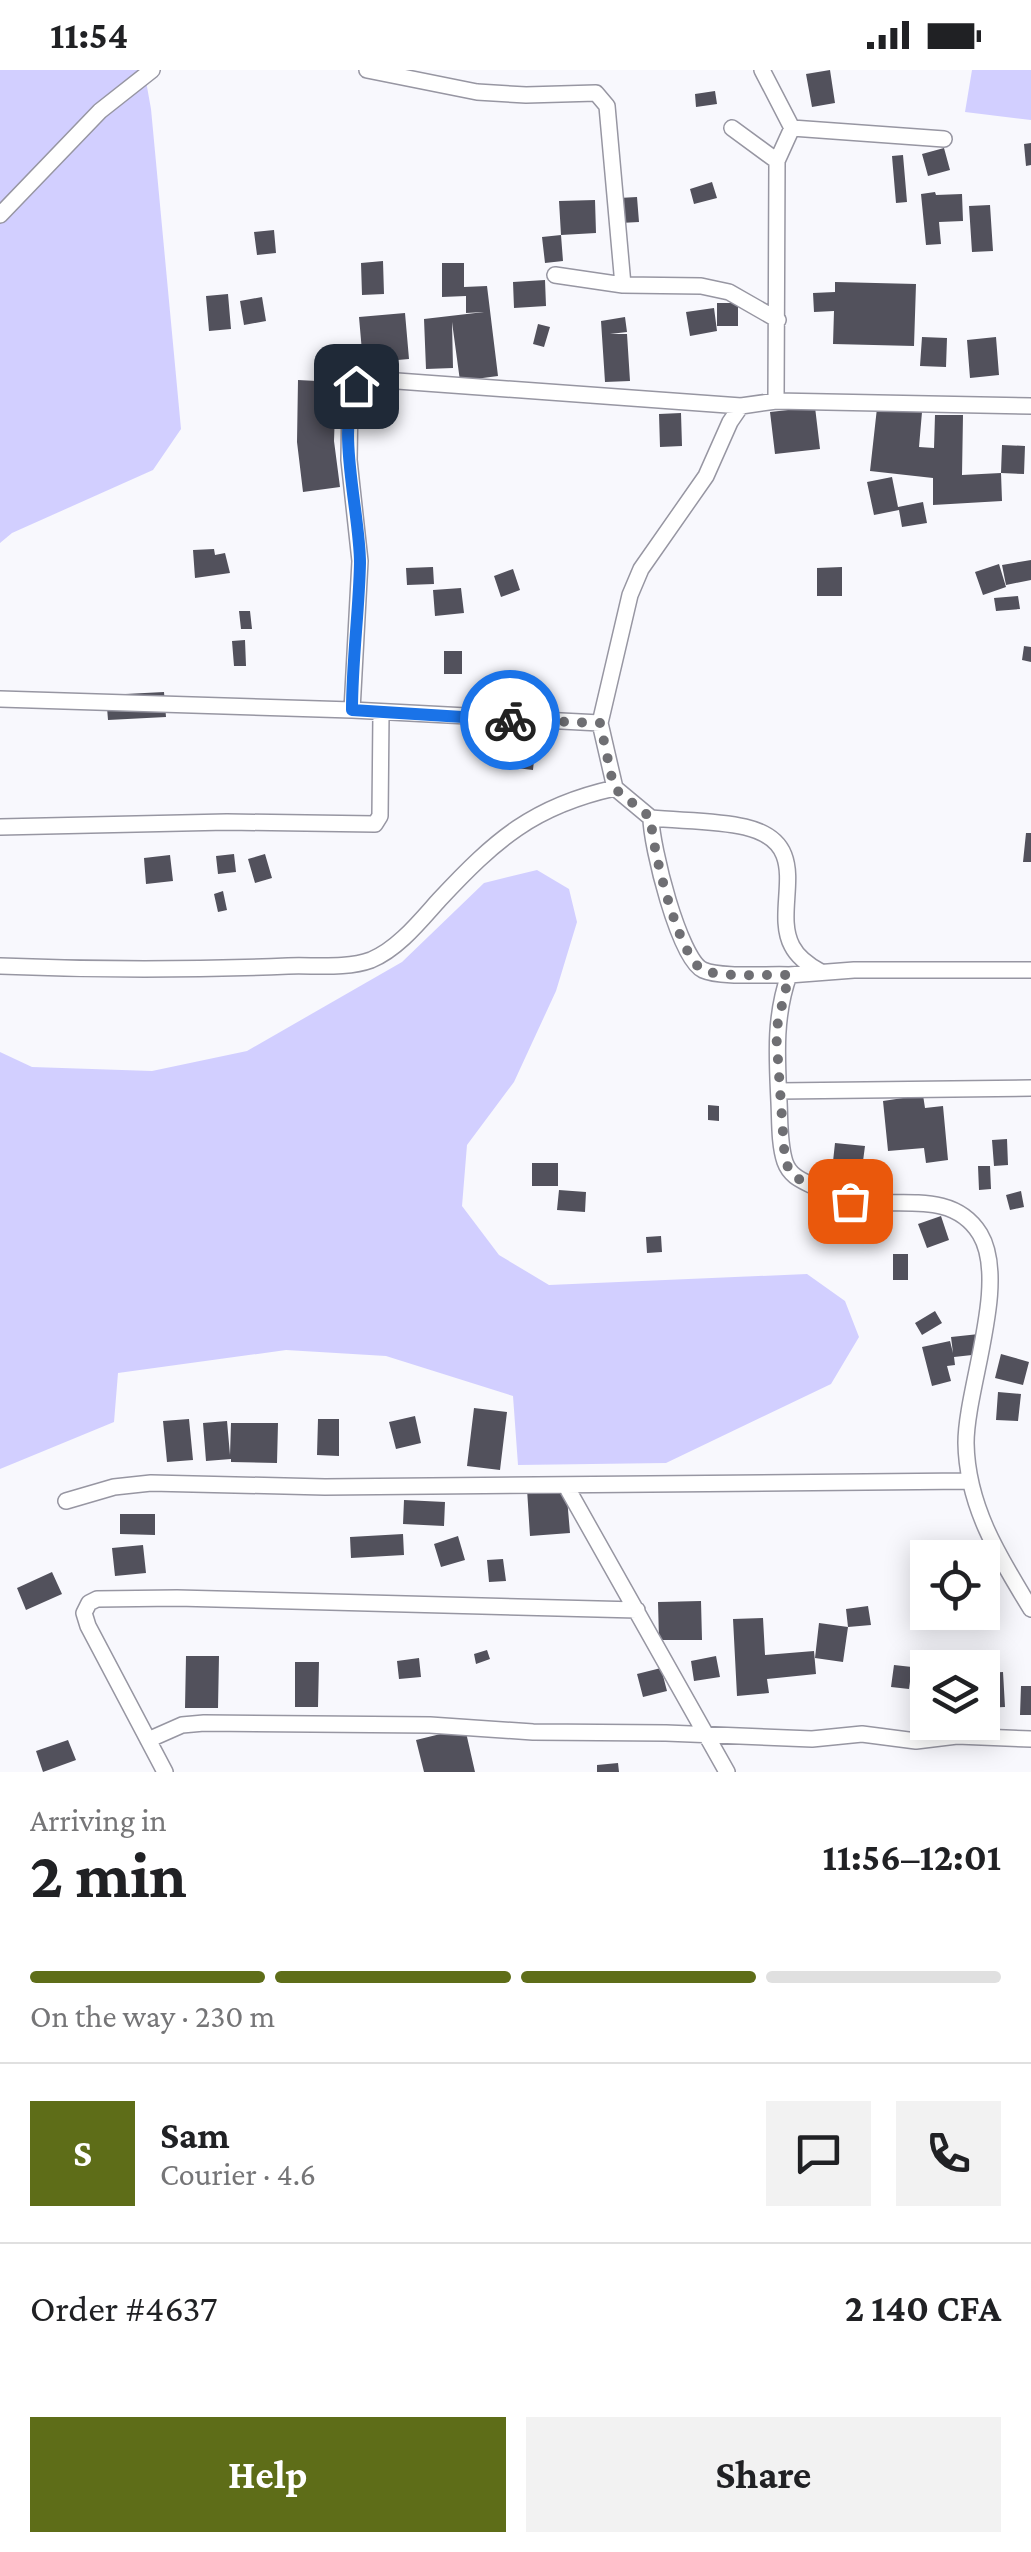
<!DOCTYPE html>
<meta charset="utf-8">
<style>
body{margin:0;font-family:"Crimson Pro",serif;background:#f2f2f2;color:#202124;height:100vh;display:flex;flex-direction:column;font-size:38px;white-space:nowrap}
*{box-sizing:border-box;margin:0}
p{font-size:32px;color:#757577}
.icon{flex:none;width:55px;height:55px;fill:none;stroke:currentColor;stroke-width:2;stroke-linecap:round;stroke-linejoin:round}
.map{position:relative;height:1702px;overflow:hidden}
.side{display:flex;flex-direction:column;background:#fff;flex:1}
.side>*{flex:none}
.controls{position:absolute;left:910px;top:1470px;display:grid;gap:20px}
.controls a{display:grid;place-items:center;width:90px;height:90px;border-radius:0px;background:#fff;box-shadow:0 5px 25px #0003;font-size:50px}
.pin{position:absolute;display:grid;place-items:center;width:85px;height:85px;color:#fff;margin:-42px;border-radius:20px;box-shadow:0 5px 15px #0006}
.courier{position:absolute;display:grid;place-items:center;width:100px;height:100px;margin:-50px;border:8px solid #1a73e8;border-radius:50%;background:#fff;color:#222;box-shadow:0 2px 12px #0007}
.overview em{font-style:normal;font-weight:700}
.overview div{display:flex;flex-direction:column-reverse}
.overview{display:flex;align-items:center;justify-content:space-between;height:170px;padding:0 30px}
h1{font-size:65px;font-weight:700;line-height:75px}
.bar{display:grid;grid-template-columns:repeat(4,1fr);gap:15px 10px;align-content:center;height:120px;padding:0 30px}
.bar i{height:12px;border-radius:8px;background:#e0e0e0}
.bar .selected{background:#5e6d18}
.bar p{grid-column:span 4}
.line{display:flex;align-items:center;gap:25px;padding:0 30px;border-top:2px solid #e0e0e0}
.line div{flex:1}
.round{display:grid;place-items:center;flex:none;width:105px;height:105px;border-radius:0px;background:#f2f2f2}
.action{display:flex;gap:20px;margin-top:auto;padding:20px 30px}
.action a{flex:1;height:115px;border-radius:0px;background:#5e6d18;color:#fff;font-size:40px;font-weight:700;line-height:115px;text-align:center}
.action a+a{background:#f2f2f2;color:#202124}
.status{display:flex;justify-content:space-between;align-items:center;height:70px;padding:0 50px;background:#fff;direction:ltr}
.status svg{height:28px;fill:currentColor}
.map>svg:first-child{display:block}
.green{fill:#d2cfff}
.building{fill:#52515c}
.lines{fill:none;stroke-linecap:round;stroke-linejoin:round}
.minor-casing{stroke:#9796a2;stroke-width:18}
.minor{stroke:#fff;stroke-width:15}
.done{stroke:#6f6f73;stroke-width:10;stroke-dasharray:0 18}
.route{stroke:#1a73e8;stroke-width:12}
</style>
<div class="status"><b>11:54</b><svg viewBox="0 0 49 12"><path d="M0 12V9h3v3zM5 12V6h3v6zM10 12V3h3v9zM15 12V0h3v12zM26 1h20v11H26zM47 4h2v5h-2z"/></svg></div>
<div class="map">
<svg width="1031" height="1702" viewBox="0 0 1031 1702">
<rect width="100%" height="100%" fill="#f8f8fd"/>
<path class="green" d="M 0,0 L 144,0 L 151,39 L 181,359 L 153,400 L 12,463 L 0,473 Z
M 972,0 L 1031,0 L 1031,50 L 965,42 Z
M 537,800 L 569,819 L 577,852 L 556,921 L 514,1012 L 467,1075 L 462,1136 L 499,1185 L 549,1215 L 807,1204 L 845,1231 L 859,1267 L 831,1314 L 666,1393 L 518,1395 L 513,1326 L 386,1286 L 286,1280 L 118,1303 L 114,1352 L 0,1399 L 0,982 L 32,997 L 152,1001 L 247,981 L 402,892 L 484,813 Z"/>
<path class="building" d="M 830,0 L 835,33 L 812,37 L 806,4 Z
M 715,21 L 717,34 L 696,37 L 695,24 Z
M 1031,73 L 1031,95 L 1026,96 L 1024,74 Z
M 944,78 L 950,100 L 928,106 L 922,84 Z
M 903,85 L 907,132 L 896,133 L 892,86 Z
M 712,112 L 717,128 L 694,134 L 690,119 Z
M 935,122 L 936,125 L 962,124 L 963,151 L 939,152 L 941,174 L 926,175 L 921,124 Z
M 637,127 L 639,152 L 620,153 L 619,128 Z
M 595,130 L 596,163 L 561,165 L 559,131 Z
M 990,135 L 993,181 L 972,182 L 969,136 Z
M 274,160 L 276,183 L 257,185 L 254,162 Z
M 561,165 L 563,191 L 545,193 L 542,167 Z
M 383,191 L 384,224 L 362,225 L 361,193 Z
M 442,193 L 464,193 L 464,217 L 487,216 L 498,306 L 460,311 L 452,252 L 453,298 L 426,299 L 424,249 L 484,242 L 466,243 L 466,226 L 442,227 Z
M 545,210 L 546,236 L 514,238 L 513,212 Z
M 835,212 L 916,214 L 914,276 L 833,274 L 834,241 L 814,242 L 813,223 L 835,222 Z
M 228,224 L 231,259 L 209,261 L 206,226 Z
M 262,227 L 266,251 L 244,255 L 240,231 Z
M 717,233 L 738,233 L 738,256 L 717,256 Z
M 714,238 L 717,261 L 690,266 L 686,242 Z
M 405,243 L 409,289 L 363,293 L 359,247 Z
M 625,247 L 627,262 L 610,264 L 627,264 L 630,311 L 605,312 L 601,251 Z
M 538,254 L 550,257 L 544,277 L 533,274 Z
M 922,267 L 947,268 L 946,297 L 920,296 Z
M 996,267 L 999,305 L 970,308 L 967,270 Z
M 298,310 L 336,312 L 334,371 L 340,417 L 303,422 L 297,372 Z
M 815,337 L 820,379 L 775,384 L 770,342 Z
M 877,338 L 922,342 L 919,377 L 934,378 L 935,345 L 963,345 L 962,405 L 1001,403 L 1002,431 L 933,435 L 933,408 L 870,401 Z
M 681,343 L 682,376 L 660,377 L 659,344 Z
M 1002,375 L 1025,376 L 1024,404 L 1001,403 Z
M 892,407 L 898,437 L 923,432 L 927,453 L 902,457 L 899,440 L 874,445 L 867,412 Z
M 214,479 L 215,485 L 225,483 L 230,503 L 195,508 L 193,480 Z
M 1031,490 L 1031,510 L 1006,515 L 1002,495 Z
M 999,494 L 1006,517 L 983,525 L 975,502 Z
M 433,497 L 434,514 L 407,515 L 406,498 Z
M 842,497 L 842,526 L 817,526 L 817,498 Z
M 513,499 L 520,520 L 501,527 L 494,506 Z
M 461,518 L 464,543 L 435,546 L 433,520 Z
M 1018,526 L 1020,539 L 996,541 L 994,528 Z
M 239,541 L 250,541 L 252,559 L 241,559 Z
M 245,570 L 246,596 L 234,596 L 232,571 Z
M 1024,576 L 1031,577 L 1031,592 L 1022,590 Z
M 444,581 L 462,581 L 462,604 L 444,604 Z
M 164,622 L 166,647 L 108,650 L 106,625 Z
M 512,659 L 537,661 L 533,700 L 507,697 Z
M 1026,763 L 1031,763 L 1031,792 L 1023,792 Z
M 234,784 L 236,802 L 218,804 L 216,786 Z
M 265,784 L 272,808 L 255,813 L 248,789 Z
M 170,785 L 173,811 L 146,814 L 144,788 Z
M 223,821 L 227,840 L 218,842 L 214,824 Z
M 923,1025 L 925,1038 L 943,1036 L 948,1090 L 926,1093 L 924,1078 L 888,1081 L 883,1031 Z
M 708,1035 L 719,1036 L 719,1051 L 708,1050 Z
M 1007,1069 L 1008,1095 L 994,1096 L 992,1070 Z
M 835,1073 L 865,1076 L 860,1114 L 831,1110 Z
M 532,1093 L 558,1093 L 558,1116 L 532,1116 Z
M 978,1096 L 990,1096 L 991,1119 L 979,1120 Z
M 559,1120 L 586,1122 L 585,1142 L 557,1140 Z
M 1021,1121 L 1024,1137 L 1010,1140 L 1006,1125 Z
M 941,1146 L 949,1170 L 927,1178 L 918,1154 Z
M 661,1166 L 662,1182 L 647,1183 L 646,1167 Z
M 893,1184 L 908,1184 L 908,1210 L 893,1210 Z
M 935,1241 L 942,1253 L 922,1265 L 915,1253 Z
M 979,1264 L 981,1284 L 954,1287 L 955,1295 L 947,1296 L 951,1311 L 932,1316 L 922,1277 L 950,1271 L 953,1283 L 951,1267 Z
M 1001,1284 L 1029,1292 L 1023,1315 L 995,1308 Z
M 998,1322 L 1021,1324 L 1018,1351 L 996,1350 Z
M 474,1338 L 507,1342 L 500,1400 L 467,1396 Z
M 415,1346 L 421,1373 L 396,1379 L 389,1352 Z
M 189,1349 L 193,1390 L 167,1392 L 163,1351 Z
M 318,1349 L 339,1349 L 339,1386 L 317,1385 Z
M 227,1351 L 230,1385 L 231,1353 L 278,1353 L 277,1393 L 231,1392 L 231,1389 L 206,1391 L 203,1353 Z
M 566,1416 L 570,1463 L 530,1466 L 527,1419 Z
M 404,1430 L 445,1432 L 444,1456 L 403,1454 Z
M 120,1444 L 155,1444 L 155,1465 L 120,1464 Z
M 403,1464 L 404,1485 L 351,1488 L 350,1467 Z
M 458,1466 L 465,1490 L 441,1497 L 434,1474 Z
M 143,1475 L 146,1503 L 115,1506 L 112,1478 Z
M 503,1489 L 506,1511 L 489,1512 L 487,1490 Z
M 52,1502 L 62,1524 L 26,1540 L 17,1518 Z
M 701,1531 L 702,1570 L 659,1570 L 658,1532 Z
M 868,1536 L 871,1555 L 848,1557 L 843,1592 L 815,1588 L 819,1553 L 848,1557 L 846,1539 Z
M 763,1548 L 765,1585 L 814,1581 L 816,1604 L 767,1609 L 769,1623 L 737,1626 L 733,1549 Z
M 487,1580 L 490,1589 L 476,1594 L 474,1584 Z
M 186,1586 L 219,1586 L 218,1638 L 185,1638 Z
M 716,1586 L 720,1607 L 694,1611 L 691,1591 Z
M 419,1588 L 421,1607 L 399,1609 L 397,1591 Z
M 295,1592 L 319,1592 L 318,1637 L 295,1637 Z
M 894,1595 L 912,1597 L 909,1619 L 891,1617 Z
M 661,1598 L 667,1621 L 643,1627 L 637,1604 Z
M 1003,1602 L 1005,1637 L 982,1638 L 982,1603 Z
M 1021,1616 L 1031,1616 L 1031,1645 L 1020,1645 Z
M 465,1658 L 475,1702 L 424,1702 L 416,1670 Z
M 68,1670 L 76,1690 L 43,1702 L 36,1681 Z
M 618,1693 L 619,1702 L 597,1702 L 597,1695 Z"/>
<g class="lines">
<defs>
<path id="minor" d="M 367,0 L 477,22 L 526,25 L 596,23 L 607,36 L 623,215
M 762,0 L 792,58 L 777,91 L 776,331
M 732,58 L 777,91
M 792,58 L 944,69
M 0,145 L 100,41 L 152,0
M 555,205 L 623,215 L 701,216 L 729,222 L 778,250
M 741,336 L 730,352 L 706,406 L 641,499 L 630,525 L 600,653 L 615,718 L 651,748 C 651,775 679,889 703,900 C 721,908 767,904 789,905 C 774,947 777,988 779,1032 C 780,1051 779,1074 785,1092 C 790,1106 801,1110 813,1116 C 824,1122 836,1127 848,1130 C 892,1140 951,1117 980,1164 C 1009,1212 966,1318 966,1373 C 967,1436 999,1487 1031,1539
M 0,629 L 352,640 L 600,653
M 352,640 L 360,491 L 349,390 L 350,329 L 355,316 L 370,309 L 741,336 L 776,331 L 1031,336
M 651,748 C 681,751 716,750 745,757 C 817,774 771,837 792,876 C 798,888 810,896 821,902
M 0,757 L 227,752 L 375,754 L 380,746 L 381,644
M 0,896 C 96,900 193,900 288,896 C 314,895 347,899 371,890 C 398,879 421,850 439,830 C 495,770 533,736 615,718
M 789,905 L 854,900 L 1031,900
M 779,1021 L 1031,1018
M 566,1416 L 727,1702
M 66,1431 L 114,1417 L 151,1413 L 325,1417 L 969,1411
M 148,1670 L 182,1655 L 204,1653 L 430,1655 L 533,1662 L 666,1663 L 812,1669 L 862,1664 L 916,1671 L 957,1666 L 1031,1669
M 165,1702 L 88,1556 L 84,1543 L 89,1533 L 97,1529 L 177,1528 L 637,1540"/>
</defs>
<use href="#minor" class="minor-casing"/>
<use href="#minor" class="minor"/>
</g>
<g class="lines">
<path class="done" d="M 510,650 L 600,653 L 614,718 L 651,748 C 651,775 679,889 703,900 C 721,908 767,904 789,905 L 776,961 L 785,1092 L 794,1107 L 850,1131"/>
<path class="route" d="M 356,316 C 336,362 360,443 360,493 C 359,542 352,591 352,640 L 510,650"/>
</g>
</svg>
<div class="controls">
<a><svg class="icon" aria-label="locate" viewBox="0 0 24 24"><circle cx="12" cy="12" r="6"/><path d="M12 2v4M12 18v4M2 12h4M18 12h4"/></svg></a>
<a><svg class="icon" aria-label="layers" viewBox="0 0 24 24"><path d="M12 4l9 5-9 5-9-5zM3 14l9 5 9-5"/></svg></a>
</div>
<div class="pin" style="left:850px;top:1131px;background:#ea580c"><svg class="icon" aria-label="bag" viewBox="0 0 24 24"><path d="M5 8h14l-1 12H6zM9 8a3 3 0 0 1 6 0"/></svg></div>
<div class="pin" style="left:356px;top:316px;background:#1f2937"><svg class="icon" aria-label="home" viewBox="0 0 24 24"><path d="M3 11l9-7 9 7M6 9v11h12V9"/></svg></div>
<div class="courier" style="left:510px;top:650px"><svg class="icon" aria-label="bike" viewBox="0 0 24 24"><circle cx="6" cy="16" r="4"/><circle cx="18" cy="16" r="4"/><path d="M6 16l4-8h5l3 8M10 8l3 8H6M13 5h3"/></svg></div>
</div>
<section class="side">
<div class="overview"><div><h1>2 min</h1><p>Arriving in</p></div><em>11:56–12:01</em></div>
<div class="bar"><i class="selected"></i><i class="selected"></i><i class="selected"></i><i></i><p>On the way · 230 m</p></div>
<div class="line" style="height:180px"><b class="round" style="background:#5e6d18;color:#fff">S</b><div><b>Sam</b><p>Courier · 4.6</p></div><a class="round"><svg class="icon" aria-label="chat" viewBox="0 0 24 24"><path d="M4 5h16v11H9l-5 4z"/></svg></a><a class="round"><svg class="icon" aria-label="phone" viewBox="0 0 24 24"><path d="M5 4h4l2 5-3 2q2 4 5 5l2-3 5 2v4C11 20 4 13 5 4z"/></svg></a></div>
<div class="line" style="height:130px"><div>Order #4637</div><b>2 140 CFA</b></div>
<div class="action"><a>Help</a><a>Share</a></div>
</section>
